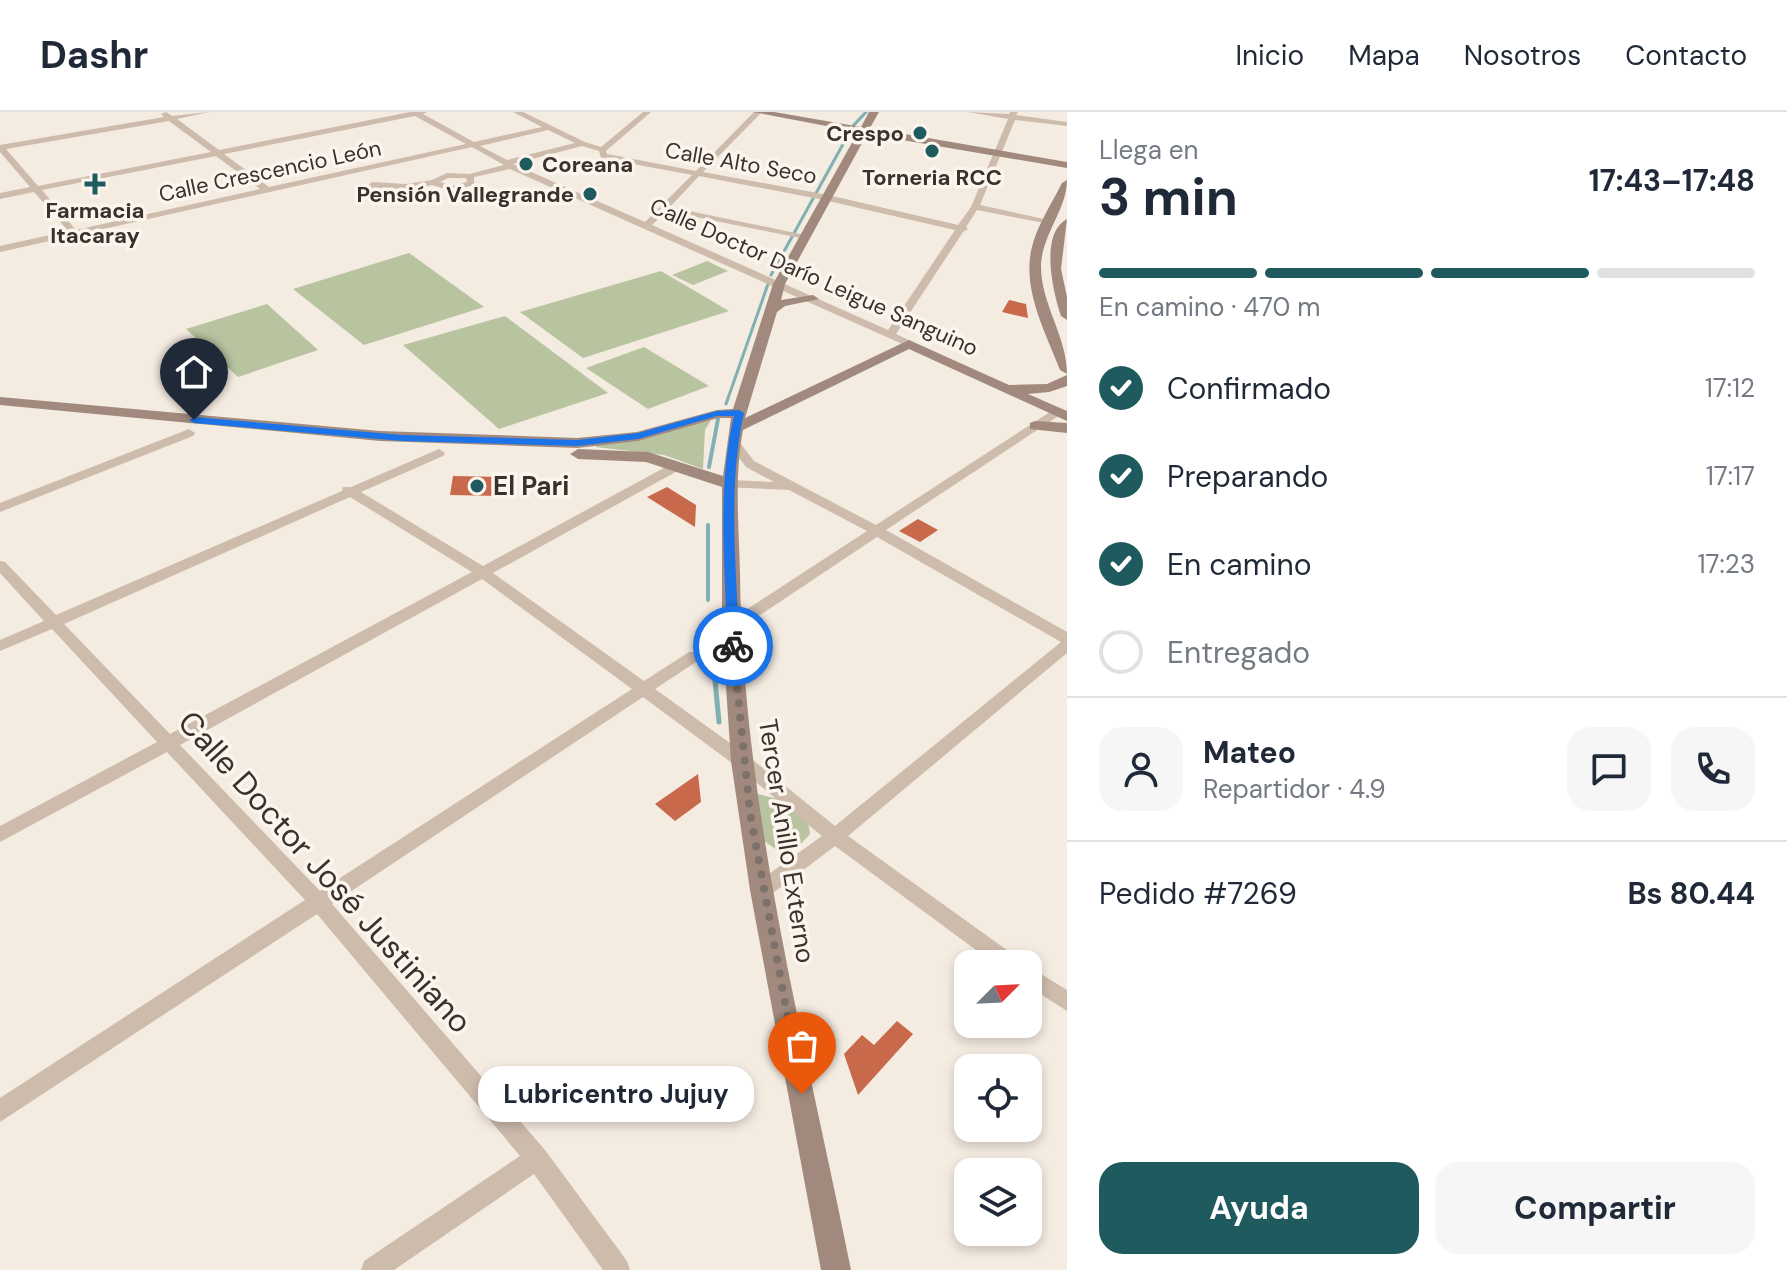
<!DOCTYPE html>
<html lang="es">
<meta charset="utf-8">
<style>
body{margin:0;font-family:"DM Sans",sans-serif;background:#f6f6f7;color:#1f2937;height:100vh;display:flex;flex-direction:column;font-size:30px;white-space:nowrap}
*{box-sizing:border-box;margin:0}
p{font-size:26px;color:#747a83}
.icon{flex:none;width:44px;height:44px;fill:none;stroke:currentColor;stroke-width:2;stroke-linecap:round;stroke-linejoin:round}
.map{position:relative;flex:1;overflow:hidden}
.panel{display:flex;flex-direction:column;background:#fff;width:720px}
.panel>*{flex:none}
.needle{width:52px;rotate:66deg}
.tools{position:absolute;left:954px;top:838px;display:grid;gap:16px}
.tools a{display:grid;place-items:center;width:88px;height:88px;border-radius:16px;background:#fff;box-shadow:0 4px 12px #0003;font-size:40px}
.pin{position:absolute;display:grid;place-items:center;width:68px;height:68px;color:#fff;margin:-82px -34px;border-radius:50% 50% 50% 0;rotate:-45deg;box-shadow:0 0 8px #0007}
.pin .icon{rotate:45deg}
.courier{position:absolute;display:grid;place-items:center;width:80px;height:80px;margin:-40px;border:6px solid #1a73e8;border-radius:50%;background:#fff;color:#222;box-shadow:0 2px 10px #0007}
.bubble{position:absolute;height:56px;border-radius:24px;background:#fff;box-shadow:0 4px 12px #0003;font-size:26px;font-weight:700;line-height:56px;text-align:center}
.overview em{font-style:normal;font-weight:700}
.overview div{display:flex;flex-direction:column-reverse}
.overview{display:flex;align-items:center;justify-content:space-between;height:136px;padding:0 32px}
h1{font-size:52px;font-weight:700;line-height:60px}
.bar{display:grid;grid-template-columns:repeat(4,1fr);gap:12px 8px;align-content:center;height:96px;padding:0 32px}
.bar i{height:10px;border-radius:6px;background:#e0e1e3}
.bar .on{background:#1f5a5e}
.bar p{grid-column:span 4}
.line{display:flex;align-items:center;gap:20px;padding:0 32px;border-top:2px solid #e0e1e3}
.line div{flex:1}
.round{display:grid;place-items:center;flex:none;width:84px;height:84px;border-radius:24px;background:#f6f6f7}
ol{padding:0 32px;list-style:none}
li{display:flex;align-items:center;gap:24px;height:88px}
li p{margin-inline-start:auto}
li .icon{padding:8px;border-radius:50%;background:#1f5a5e;color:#fff;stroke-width:4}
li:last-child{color:#747a83}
li i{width:44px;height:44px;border:4px solid #e0e1e3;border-radius:50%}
.primary-button{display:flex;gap:16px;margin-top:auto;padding:16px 32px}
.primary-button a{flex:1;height:92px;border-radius:24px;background:#1f5a5e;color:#fff;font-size:32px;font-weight:700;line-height:92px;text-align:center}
.primary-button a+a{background:#f6f6f7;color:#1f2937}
header{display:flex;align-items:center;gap:48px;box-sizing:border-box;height:112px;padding:0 40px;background:#fff;border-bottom:2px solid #e0e1e3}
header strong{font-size:38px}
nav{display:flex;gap:44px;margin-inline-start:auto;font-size:28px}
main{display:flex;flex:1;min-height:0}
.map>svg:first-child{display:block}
.green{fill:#b8c4a0}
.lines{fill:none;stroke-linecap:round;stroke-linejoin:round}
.stream-far2{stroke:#7fb0b2;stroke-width:3}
.stream-far1{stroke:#7fb0b2;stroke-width:4}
.stream{stroke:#7fb0b2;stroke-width:5}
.building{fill:#c8694b}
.street{fill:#cdbbac;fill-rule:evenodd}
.secondary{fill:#a18a7d;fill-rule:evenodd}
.route{fill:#1a73e8}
.done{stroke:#7c716b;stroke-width:8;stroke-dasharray:0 14.4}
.poi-dot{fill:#1f5a5e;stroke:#fbf5ee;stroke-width:3}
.labels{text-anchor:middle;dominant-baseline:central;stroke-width:7;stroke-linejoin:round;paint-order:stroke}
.far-poi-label{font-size:22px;font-weight:bold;fill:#3b302b;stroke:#fbf5ee;text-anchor:end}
.far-street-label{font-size:22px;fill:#3b302b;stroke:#fbf5ee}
.poi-label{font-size:26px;font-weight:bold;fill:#3b302b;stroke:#fbf5ee;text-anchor:start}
.street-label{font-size:26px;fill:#3b302b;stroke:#fbf5ee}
.near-street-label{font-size:32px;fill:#3b302b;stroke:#fbf5ee}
</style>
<header>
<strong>Dashr</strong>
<nav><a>Inicio</a><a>Mapa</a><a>Nosotros</a><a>Contacto</a></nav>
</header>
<main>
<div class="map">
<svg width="1067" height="1158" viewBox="0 0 1067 1158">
<rect width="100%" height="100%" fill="#f4ebe1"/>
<path class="green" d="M 409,141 L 484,195 L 364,233 L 293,177 Z
M 707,149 L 728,159 L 693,173 L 672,163 Z
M 661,159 L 729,199 L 583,246 L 520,200 Z
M 267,192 L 318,238 L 238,265 L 186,217 Z
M 505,204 L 608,281 L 499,317 L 403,233 Z
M 644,235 L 709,274 L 648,297 L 586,256 Z
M 711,308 L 705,318 L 703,357 L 664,343 L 596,335 L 596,333 Z
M 757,682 L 779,687 L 808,710 L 810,722 L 797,736 L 781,741 L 764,729 Z"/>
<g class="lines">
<path class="stream-far2" d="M 771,163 L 853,14 L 866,0
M 726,292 L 768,172"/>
<path class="stream-far1" d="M 709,355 L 718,307
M 708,413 L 708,488
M 710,507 L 711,516"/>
<path class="stream" d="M 711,527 L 719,610"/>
</g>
<path class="building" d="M 1009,188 L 1026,192 L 1028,206 L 1002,200 Z
M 453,364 L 503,365 L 501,384 L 450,383 Z
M 667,375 L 696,393 L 695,415 L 647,385 Z
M 918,407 L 938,418 L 920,430 L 899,419 Z
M 698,662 L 701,690 L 675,709 L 655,692 Z
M 897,909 L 913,922 L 858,983 L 844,942 L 862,923 L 874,933 Z"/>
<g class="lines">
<path class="street" d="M 166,0 L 172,4 L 209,0 L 177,7 L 219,38 L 410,0 L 427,0 L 423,2 L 474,30 L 542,15 L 513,0 L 523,0 L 585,30 L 601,35 L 643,0 L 651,0 L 606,39 L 607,42 L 696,59 L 754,0 L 762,0 L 703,60 L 828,83 L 958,113 L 971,95 L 1008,7 L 968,0 L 1009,2 L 1010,0 L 1018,0 L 1016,3 L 1067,10 L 1067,14 L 1015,8 L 980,93 L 1053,109 L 1049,112 L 977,98 L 966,115 L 968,117 L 963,120 L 896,222 L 913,230 L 914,232 L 909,235 L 510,57 L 474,65 L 474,73 L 452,79 L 432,73 L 411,77 L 413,84 C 395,90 379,89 368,73 L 372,70 L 406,72 L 432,68 L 447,61 L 469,62 L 504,53 L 472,35 L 0,140 L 0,134 L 68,119 L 34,80 L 0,87 L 0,81 L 30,75 L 0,40 L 0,33 L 164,5 L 161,2 ZM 415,4 L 466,32 L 269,75 L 224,42 ZM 169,9 L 211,40 L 38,74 L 6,37 ZM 548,18 L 575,31 L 507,48 L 480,34 ZM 582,34 L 599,39 L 601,46 L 692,63 L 645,110 L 513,52 ZM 216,44 L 260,77 L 76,118 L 42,78 ZM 699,64 L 824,88 L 955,118 L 888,218 L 652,113 L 666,99 L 805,127 L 810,124 L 670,95 ZM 448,66 L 466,66 L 467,70 L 452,74 L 440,70 ZM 378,76 L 403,77 L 405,81 L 390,83 Z
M 1056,296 L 1060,297 L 1060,303 L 886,418 L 1067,520 L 1067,541 L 848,724 L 1018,846 L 1021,852 L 995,852 L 835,734 L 769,784 L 762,786 L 755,784 L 753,778 L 755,772 L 822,724 L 736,654 L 643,585 L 332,792 L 545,1038 L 627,1149 L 630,1158 L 603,1158 L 534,1062 L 394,1158 L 361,1158 L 364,1149 L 520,1044 L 317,802 L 0,1010 L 0,986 L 305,788 L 167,640 L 0,730 L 0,714 L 157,630 L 52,517 L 0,539 L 0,528 L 44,509 L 0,461 L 0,449 L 5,450 L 56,503 L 342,379 L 343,375 L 351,375 L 439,337 L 445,341 L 443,344 L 361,380 L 483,454 L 673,351 L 681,351 L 681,357 L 493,461 L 644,569 L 689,540 L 699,540 L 702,544 L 699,548 L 655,577 L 748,644 L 835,714 L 1061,530 L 877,425 L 736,519 L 726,519 L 723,515 L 726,511 L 867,419 L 789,378 L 725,375 L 724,372 L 730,368 L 774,370 L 746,355 L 727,330 L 733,326 L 737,327 L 754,349 L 876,413 ZM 350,385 L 472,460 L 170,622 L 64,512 ZM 482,467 L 632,577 L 320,779 L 180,633 Z
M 189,317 L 195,321 L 193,324 L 0,400 L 0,391 Z
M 1028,854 L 1067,878 L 1067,899 L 1028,874 Z"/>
<path class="secondary" d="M 753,0 L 774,0 L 861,15 L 869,0 L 879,0 L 870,16 L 1067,50 L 1067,56 L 867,22 L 785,172 L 781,188 L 813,183 L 819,187 L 785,194 L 777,200 L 745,306 L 909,228 L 1009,273 L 1047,272 L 1067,263 L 1067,274 L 1049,280 L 1028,282 L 1067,299 L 1067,309 L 909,237 L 743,318 C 734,365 739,415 740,463 C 743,698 805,929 851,1158 L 821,1158 L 750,778 L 731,649 L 722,515 L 722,375 L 646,350 L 578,347 L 570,342 L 578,337 L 648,340 L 723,364 L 731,306 L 718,306 L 638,329 L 577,336 L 380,329 L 0,293 L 0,285 L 380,319 L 577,326 L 637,320 L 717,298 L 733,297 L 773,172 L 858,20 Z
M 1067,68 C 1067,97 1043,121 1041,152 C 1040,191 1067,224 1067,262 L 1060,258 C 1046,221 1023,180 1031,139 C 1036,115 1051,93 1062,71 Z
M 1067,107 L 1061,157 L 1067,185 L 1067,208 L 1061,204 C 1053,180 1039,122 1067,107 Z
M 1035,309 L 1067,311 L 1067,321 L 1030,317 L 1030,311 Z"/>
</g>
<path class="route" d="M 739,298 L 744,301 C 727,376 737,457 739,534 L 733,538 L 727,534 C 726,459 716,378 734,304 L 717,304 L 638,327 L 577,334 L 402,329 L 194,311 L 189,308 L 194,305 L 402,323 L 577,328 L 638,321 L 717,299 Z"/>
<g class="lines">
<path class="done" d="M 733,534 L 750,701 L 802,982"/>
</g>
<g class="poi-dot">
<circle cx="920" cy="21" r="8"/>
<circle cx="932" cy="39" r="8"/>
<circle cx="526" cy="52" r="8"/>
<path d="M91 60h8v8h8v8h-8v8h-8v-8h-8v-8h8z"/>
<circle cx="590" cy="82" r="8"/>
<circle cx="477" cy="374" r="8"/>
</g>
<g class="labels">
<g class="far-poi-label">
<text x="904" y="21">Crespo</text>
<text x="542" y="52" text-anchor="start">Coreana</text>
<text x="932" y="65" text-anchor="middle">Torneria RCC</text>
<text x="574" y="82">Pensión Vallegrande</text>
<text x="95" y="98" text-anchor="middle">Farmacia<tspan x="95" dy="25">Itacaray</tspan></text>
</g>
<g class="far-street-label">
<text transform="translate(741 51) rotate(10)">Calle Alto Seco</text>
<text transform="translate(270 59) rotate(-12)">Calle Crescencio León</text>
<text transform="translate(814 165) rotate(24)">Calle Doctor Darío Leigue Sanguino</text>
</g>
<g class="poi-label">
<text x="493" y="374">El Pari</text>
</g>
<g class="street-label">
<text transform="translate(787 729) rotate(81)">Tercer Anillo Externo</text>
</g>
<g class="near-street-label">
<text transform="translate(325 760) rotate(48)">Calle Doctor José Justiniano</text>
</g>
</g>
</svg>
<div class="tools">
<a><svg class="needle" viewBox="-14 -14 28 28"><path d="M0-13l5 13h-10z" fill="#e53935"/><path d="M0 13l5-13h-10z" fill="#747a83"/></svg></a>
<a><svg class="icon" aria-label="locate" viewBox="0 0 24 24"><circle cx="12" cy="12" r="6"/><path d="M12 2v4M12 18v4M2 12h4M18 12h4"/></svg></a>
<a><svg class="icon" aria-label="layers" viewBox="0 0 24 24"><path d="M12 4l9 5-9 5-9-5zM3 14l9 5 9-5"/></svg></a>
</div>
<div class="pin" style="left:802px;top:982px;background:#ea580c"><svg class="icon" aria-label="bag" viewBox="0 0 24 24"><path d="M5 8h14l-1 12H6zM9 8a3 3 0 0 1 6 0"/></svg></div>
<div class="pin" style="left:194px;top:308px;background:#1f2937"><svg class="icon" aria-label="home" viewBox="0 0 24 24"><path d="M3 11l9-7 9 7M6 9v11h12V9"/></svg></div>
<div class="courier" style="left:733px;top:534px"><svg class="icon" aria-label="bike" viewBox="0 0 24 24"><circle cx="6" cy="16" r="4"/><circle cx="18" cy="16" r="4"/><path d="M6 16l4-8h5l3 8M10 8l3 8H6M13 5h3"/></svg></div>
<div class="bubble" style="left:478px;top:954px;width:276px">Lubricentro Jujuy</div>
</div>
<section class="panel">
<div class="overview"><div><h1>3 min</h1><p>Llega en</p></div><em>17:43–17:48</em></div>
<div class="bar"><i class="on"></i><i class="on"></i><i class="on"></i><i></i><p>En camino · 470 m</p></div>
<ol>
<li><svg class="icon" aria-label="check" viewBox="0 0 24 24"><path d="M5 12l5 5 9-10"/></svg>Confirmado<p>17:12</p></li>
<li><svg class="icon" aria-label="check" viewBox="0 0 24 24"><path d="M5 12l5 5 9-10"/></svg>Preparando<p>17:17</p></li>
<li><svg class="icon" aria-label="check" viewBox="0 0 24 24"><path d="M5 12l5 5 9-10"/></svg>En camino<p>17:23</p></li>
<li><i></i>Entregado</li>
</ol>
<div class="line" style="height:144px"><a class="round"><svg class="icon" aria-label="person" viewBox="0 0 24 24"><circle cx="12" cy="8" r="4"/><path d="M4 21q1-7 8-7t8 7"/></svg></a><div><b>Mateo</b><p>Repartidor · 4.9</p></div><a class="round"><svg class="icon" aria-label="chat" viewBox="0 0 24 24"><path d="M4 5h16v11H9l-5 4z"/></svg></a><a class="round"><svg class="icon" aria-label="phone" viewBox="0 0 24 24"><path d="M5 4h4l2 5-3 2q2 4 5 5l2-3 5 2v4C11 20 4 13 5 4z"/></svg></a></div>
<div class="line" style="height:104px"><div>Pedido #7269</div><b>Bs 80.44</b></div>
<div class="primary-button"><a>Ayuda</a><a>Compartir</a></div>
</section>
</main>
